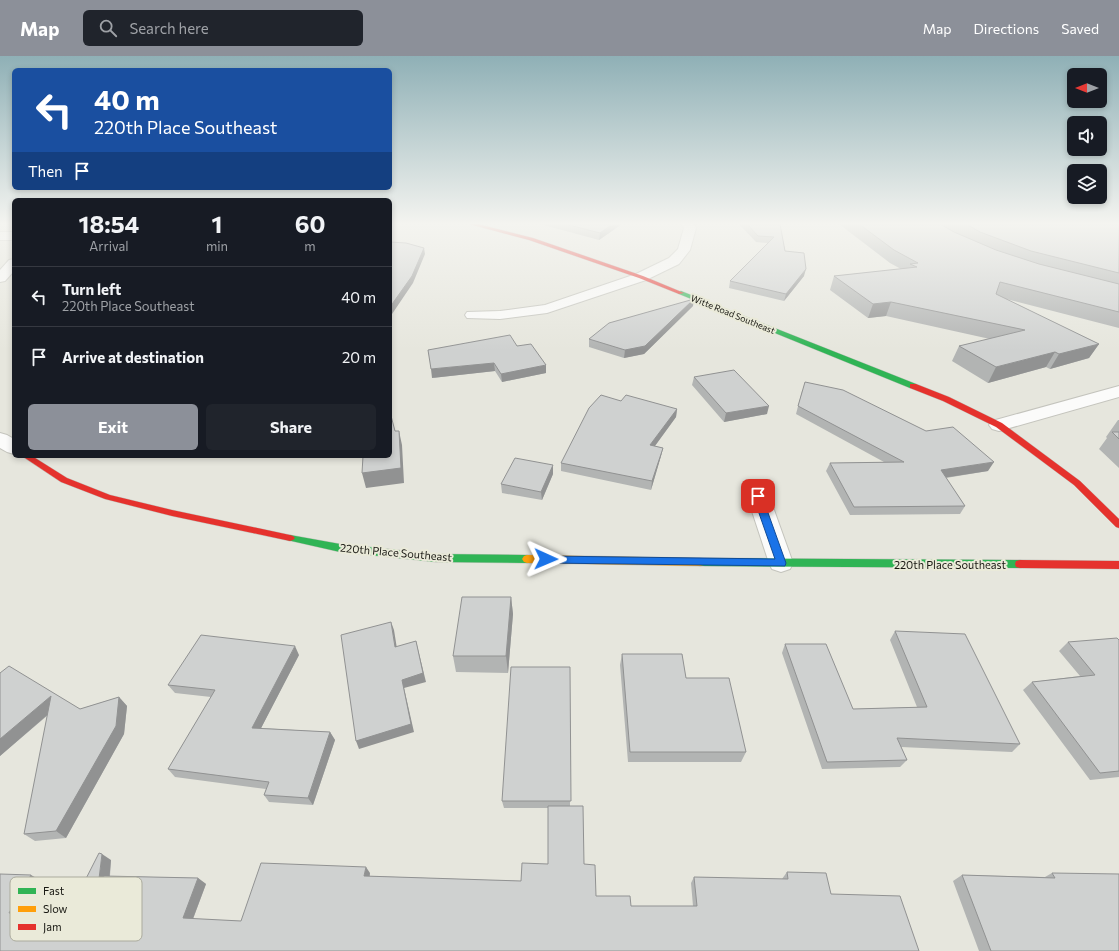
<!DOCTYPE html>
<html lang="en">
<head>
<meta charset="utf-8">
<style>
	:root { --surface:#171b24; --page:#20242c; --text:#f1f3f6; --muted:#9ea1a6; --line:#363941; --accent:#8c9099 }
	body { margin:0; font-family:Commissioner,sans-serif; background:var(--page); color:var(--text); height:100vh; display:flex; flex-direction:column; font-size:15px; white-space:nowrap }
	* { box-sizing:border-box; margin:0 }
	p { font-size:13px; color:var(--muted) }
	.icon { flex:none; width:22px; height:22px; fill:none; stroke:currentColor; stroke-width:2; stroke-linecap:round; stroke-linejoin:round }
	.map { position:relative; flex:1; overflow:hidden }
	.sheet { position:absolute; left:12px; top:142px; width:380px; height:260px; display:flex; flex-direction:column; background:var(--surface); border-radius:6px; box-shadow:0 2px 6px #0003 }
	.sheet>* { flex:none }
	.banner { position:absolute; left:12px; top:12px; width:380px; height:122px; border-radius:6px; box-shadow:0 2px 6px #0003; background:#1a4fa0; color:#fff; overflow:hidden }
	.needle { width:26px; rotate:270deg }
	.controls { position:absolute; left:1067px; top:12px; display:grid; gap:8px }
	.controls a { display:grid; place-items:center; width:40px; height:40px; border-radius:6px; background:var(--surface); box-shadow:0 2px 6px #0003; font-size:20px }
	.pin { position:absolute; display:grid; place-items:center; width:34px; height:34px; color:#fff; margin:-17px; border-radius:8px; box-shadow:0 2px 6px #0006 }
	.me { position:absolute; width:44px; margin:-22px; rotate:91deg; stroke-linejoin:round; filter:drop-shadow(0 0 3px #0008) }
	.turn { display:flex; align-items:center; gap:14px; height:84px; padding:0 16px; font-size:18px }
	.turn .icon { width:52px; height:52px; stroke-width:2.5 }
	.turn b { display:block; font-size:28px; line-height:34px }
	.then { display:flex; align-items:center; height:38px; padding:0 16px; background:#0003; gap:8px; font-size:15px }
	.eta { display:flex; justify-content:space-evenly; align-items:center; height:68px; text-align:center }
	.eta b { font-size:24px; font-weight:700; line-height:28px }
	.action { display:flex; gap:8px; margin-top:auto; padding:8px 16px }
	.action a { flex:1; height:46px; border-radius:6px; background:var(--accent); color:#fff; font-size:16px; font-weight:700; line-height:46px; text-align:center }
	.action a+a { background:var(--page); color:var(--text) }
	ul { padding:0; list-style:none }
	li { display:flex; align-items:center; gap:12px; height:60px; padding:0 16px; border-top:1px solid var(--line) }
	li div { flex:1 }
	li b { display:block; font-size:15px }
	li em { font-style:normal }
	header { display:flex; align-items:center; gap:24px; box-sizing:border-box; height:56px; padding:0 20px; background:var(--accent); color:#fff }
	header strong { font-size:19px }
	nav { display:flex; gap:22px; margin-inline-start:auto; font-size:14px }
	.search { width:280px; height:36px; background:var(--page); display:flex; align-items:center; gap:10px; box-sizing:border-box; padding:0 14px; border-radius:6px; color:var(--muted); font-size:15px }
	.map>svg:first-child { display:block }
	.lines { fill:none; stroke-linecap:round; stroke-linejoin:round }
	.street-casing { stroke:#c4c4bd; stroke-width:2 }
	.fast-casing { stroke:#c4c4bd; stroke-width:1 }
	.slow-casing { stroke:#c4c4bd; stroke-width:1 }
	.jam-casing { stroke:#c4c4bd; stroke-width:1 }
	.street { fill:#fbfbfa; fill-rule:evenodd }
	.fast { fill:#30b455; fill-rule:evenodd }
	.slow { fill:#ff9f0a; fill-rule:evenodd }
	.jam { fill:#e5322d; fill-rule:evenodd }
	.wall { fill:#b2b4b3 }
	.shaded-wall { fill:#919292 }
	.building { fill:#cfd1d0; stroke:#919292 }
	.route { fill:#1a73e8; stroke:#114b97 }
	.labels { text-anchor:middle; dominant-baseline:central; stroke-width:4; stroke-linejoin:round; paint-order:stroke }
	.far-street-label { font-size:9px; fill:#181812; stroke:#eaead9 }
	.street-label { font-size:11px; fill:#181812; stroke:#eaead9 }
	.key { fill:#eaead9; stroke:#abab9d; stroke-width:1 }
	.key-label { font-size:11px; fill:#181812 }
</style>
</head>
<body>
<header>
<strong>Map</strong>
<div class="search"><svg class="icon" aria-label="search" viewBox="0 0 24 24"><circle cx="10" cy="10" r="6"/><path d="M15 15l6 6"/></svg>Search here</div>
<nav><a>Map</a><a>Directions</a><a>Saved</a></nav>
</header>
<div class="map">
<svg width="1119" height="895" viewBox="0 0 1119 895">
	<rect width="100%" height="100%" fill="#e6e6dd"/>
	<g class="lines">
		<g class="street-casing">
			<path id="street" d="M 682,168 L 694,168 L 696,172 L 690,194 L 679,208 L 646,224 L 547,257 L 500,263 L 467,262 L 465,259 L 467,256 L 500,255 L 545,249 L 636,218 L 669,202 L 678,193 L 684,172 Z
				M 0,176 L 14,176 L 14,184 L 0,184 Z
				M 14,203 L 14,215 L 5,225 L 0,226 L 0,214 L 9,204 Z
				M 1119,330 L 1119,341 L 999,375 L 992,373 L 989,369 L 992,365 Z
				M 0,377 L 7,379 L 14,383 L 14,398 L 7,396 L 0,392 Z
				M 758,433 L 766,435 L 769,440 L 793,507 L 790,513 L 781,516 L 772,513 L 769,507 L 747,440 L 750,435 Z"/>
		</g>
		<g class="fast-casing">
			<path id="fast" d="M 681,235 L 916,328 L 917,330 L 916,332 L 910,332 L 679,238 L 678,237 Z
				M 290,479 L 340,488 L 436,498 L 527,499 L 530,500 L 532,503 L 530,506 L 527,507 L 436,506 L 340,496 L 287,484 L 285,482 L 287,480 Z
				M 700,502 L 1020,504 L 1024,505 L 1025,508 L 1024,511 L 1020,512 L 700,510 L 696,509 L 695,506 L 696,503 Z"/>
		</g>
		<g class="slow-casing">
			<path id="slow" d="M 527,499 L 700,502 L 704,503 L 705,506 L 704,509 L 700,510 L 527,507 L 524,506 L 522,503 L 524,500 Z"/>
		</g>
		<g class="jam-casing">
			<path id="jam" d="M 469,168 L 478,168 L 533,182 L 643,220 L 684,237 L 679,238 L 639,222 L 529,184 Z
				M 910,328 L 916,328 L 949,341 L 1002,367 L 1080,425 L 1119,463 L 1119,472 L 1116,471 L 1074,429 L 996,371 L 943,345 L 910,332 Z
				M 22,400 L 32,400 L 67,422 L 110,439 L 172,454 L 290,479 L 293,480 L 295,482 L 293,484 L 290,485 L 172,460 L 105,443 L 61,426 Z
				M 1020,504 L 1119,505 L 1119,513 L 1020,512 L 1016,511 L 1015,508 L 1016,505 Z"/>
		</g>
		<use href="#street" class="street"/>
		<use href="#fast" class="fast"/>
		<use href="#slow" class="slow"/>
		<use href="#jam" class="jam"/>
	</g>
	<path class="wall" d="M 540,168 L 622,168 L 599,184 Z
		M 739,168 L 780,168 L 785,195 L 804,220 L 784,245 L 729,232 L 730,225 L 768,187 L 756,186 Z
		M 839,168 L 1119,168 L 1119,272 L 1006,243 L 1099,288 L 1089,302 L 1050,313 L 1046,311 L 988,327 L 952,305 L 959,290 L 990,283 L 886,260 L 868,262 L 830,234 L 834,220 L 901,213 L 890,207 Z
		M 693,250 L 644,298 L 624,302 L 589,291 L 589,283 Z
		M 517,290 L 546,317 L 502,326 L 495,315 L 432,322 Z
		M 694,321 L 767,358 L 724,366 L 692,329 Z
		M 802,335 L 988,415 L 946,422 L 965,450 L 960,458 L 850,459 L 826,415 L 830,407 L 884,406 L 796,358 Z
		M 621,345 L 677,353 L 676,361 L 655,390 L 663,392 L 661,400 L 651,434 L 561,415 L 561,407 Z
		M 1118,364 L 1119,364 L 1119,412 L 1099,393 L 1107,382 L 1106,381 Z
		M 553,409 L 553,418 L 542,444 L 502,437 L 501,428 Z
		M 511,541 L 513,558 L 508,617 L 456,616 L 453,600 Z
		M 895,575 L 1020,688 L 1012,696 L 901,691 L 907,704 L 900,711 L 822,713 L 782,597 L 785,588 L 853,653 L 917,651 L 890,584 Z
		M 1119,584 L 1119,721 L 1090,724 L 1023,634 L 1032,626 L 1080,620 L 1059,595 L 1068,586 Z
		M 622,598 L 686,622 L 746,696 L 741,706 L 628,706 L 620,609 Z
		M 299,599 L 261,672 L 330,676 L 335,684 L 313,749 L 269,746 L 264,739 L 266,733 L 175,721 L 168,713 L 211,641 L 175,637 L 168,629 Z
		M 570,611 L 570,750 L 584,808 L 596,840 L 631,850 L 693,850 L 691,827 L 694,821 L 782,823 L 787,816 L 831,838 L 919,895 L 0,895 L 42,825 L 24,857 L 68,858 L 111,804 L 110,820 L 198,822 L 206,828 L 193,863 L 241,865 L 370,817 L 370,820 L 521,825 L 548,808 L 548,752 L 504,752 L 502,745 Z
		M 0,617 L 80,653 L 119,641 L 127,650 L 124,678 L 66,782 L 35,785 L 24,778 L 48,659 L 0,700 Z
		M 1052,817 L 1119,895 L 979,895 L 953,825 L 962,819 L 1045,821 Z"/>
	<path class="shaded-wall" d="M 613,168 L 622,168 L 599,184 L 600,177 Z
		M 424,192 L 425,198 L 413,227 L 390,261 L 390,251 Z
		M 806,213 L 804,220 L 784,245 L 786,238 Z
		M 694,243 L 693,250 L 644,298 L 624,302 L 625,294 Z
		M 891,246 L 886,260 L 868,262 L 873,248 Z
		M 1099,288 L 1089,302 L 1050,313 L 1059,298 Z
		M 1055,296 L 1046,311 L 988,327 L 996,311 Z
		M 494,307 L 495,315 L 432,322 L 431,313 Z
		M 546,309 L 546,317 L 502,326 L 501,318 Z
		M 769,350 L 767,358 L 724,366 L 726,357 Z
		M 677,353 L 676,361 L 649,398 L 650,389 Z
		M 399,375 L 402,389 L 404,427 L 366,432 L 362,417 Z
		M 663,392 L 661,400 L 651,434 L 652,425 Z
		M 994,406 L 988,415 L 936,423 L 941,414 Z
		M 553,409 L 553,418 L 542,444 L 541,436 Z
		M 511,541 L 513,558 L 508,617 L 506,600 Z
		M 391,566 L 394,574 L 398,599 L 395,591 Z
		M 416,585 L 426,626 L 404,632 L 414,676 L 359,693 L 356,685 L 402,624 Z
		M 295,590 L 299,599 L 257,680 L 252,672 Z
		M 51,640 L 60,648 L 0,700 L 0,683 Z
		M 119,641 L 127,650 L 124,678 L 66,782 L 56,775 Z
		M 330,676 L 335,684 L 313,749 L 308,742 Z
		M 102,798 L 111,804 L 108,837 L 98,831 Z
		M 366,811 L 370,817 L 368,826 L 364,820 Z
		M 31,819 L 42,825 L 21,863 L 9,857 Z
		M 198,822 L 206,828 L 191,868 L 183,862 Z"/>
	<path class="building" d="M 565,168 L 613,168 L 600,177 Z
		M 747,168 L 780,168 L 785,195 L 804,197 L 806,213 L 786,238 L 730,225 L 774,181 L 758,180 Z
		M 859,168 L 940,168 L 954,176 L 996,194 L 1039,208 L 1119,228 L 1119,256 L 1000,226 L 996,238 L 1099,288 L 1059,298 L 1055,296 L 996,311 L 959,290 L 1025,274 L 891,246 L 873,248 L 834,220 L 917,211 L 910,208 L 918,207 L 894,194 Z
		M 966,168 L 1119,168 L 1119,217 L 1031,195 L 980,176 Z
		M 390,186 L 406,187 L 424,192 L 412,220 L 390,251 Z
		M 694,243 L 645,290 L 625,294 L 589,283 L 609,267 Z
		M 510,279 L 517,290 L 531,288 L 546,309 L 501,318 L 494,307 L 431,313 L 428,294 Z
		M 734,314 L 769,350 L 726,357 L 694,321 Z
		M 805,326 L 843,334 L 926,375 L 953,371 L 994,406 L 941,414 L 965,450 L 854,451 L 830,407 L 904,406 L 798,350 Z
		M 601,339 L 621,345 L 626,339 L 677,353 L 650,389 L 663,392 L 652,425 L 561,407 L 589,352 Z
		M 390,356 L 395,375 L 399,375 L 401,412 L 362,417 L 363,400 L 390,400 Z
		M 1112,376 L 1119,376 L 1119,383 Z
		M 515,402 L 553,409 L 541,436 L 501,428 Z
		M 462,541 L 511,541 L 506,600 L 453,600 Z
		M 391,566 L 395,591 L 416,585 L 423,617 L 402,624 L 411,668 L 356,685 L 341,579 Z
		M 895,575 L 965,578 L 1020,688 L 897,682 L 907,704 L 827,706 L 785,588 L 826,588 L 853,653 L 927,651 Z
		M 201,579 L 295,590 L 252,672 L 330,676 L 308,742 L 264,739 L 269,726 L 168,713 L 215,634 L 168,629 Z
		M 1117,582 L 1119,584 L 1119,715 L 1100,717 L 1032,626 L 1095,619 L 1068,586 Z
		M 622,598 L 682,598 L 686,622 L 729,622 L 746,696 L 630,696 Z
		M 9,610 L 80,653 L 119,641 L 116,670 L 56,775 L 24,778 L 51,640 L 0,683 L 0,617 Z
		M 511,611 L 570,611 L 571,745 L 502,745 Z
		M 548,750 L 583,750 L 584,808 L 595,809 L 596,840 L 630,840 L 631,850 L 697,850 L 694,821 L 788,823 L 787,816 L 826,817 L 831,838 L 900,840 L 919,895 L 0,895 L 0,818 L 31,819 L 9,857 L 68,858 L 99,797 L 102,798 L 98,831 L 104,820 L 198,822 L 183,862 L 241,865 L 261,807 L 366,811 L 364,820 L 521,825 L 522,807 L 548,808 Z
		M 1052,817 L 1119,818 L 1119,895 L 991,895 L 962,819 L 1055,822 Z"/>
	<linearGradient id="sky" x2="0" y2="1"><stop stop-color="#8fb0b6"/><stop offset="0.57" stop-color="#f4f4f0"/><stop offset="1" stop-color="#f4f4f0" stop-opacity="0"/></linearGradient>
	<rect width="1119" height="294" fill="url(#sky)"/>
	<path class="route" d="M 758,437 L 762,440 L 786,507 L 785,510 L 546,507 L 543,506 L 541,503 L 543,501 L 546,500 L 775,503 L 753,440 Z"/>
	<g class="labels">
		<g class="far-street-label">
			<text transform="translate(733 258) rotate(22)">Witte Road Southeast</text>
		</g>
		<g class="street-label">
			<text transform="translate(396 496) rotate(5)">220th Place Southeast</text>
			<text x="950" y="508">220th Place Southeast</text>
		</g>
	</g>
	<rect x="10" y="821" width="132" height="64" rx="6" class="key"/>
	<rect x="18" y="832" width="18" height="6" fill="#30b455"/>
	<rect x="18" y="850" width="18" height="6" fill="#ff9f0a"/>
	<rect x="18" y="868" width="18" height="6" fill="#e5322d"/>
	<g class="key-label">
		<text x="43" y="839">Fast</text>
		<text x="43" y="857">Slow</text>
		<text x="43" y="875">Jam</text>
	</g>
</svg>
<div class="controls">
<a><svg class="needle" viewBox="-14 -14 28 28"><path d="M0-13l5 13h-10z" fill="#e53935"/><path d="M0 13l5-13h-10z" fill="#9ea1a6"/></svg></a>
<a><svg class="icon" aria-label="sound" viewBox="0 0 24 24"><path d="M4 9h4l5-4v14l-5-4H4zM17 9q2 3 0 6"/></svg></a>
<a><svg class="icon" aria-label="layers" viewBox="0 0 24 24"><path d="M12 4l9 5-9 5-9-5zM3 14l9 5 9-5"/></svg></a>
</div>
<div class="pin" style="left:758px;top:440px;background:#d93025"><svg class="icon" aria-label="arrive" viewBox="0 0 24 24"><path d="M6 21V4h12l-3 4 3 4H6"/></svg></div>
<svg class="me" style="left:546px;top:503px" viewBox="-20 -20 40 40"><path d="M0-17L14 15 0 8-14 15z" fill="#1a73e8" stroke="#fff" stroke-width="4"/></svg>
<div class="banner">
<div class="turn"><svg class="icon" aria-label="left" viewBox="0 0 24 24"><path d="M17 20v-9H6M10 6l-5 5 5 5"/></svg><div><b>40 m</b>220th Place Southeast</div></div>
<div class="then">Then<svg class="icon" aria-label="arrive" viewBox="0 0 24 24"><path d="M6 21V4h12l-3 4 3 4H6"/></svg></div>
</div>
<section class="sheet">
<div class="eta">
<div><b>18:54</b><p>Arrival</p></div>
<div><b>1</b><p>min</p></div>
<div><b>60</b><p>m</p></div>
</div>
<ul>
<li><svg class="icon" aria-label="left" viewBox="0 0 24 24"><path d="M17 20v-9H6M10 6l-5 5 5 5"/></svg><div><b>Turn left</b><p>220th Place Southeast</p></div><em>40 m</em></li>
<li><svg class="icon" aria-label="arrive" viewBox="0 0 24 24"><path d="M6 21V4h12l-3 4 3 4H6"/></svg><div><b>Arrive at destination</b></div><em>20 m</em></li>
</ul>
<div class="action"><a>Exit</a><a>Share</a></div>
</section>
</div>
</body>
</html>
